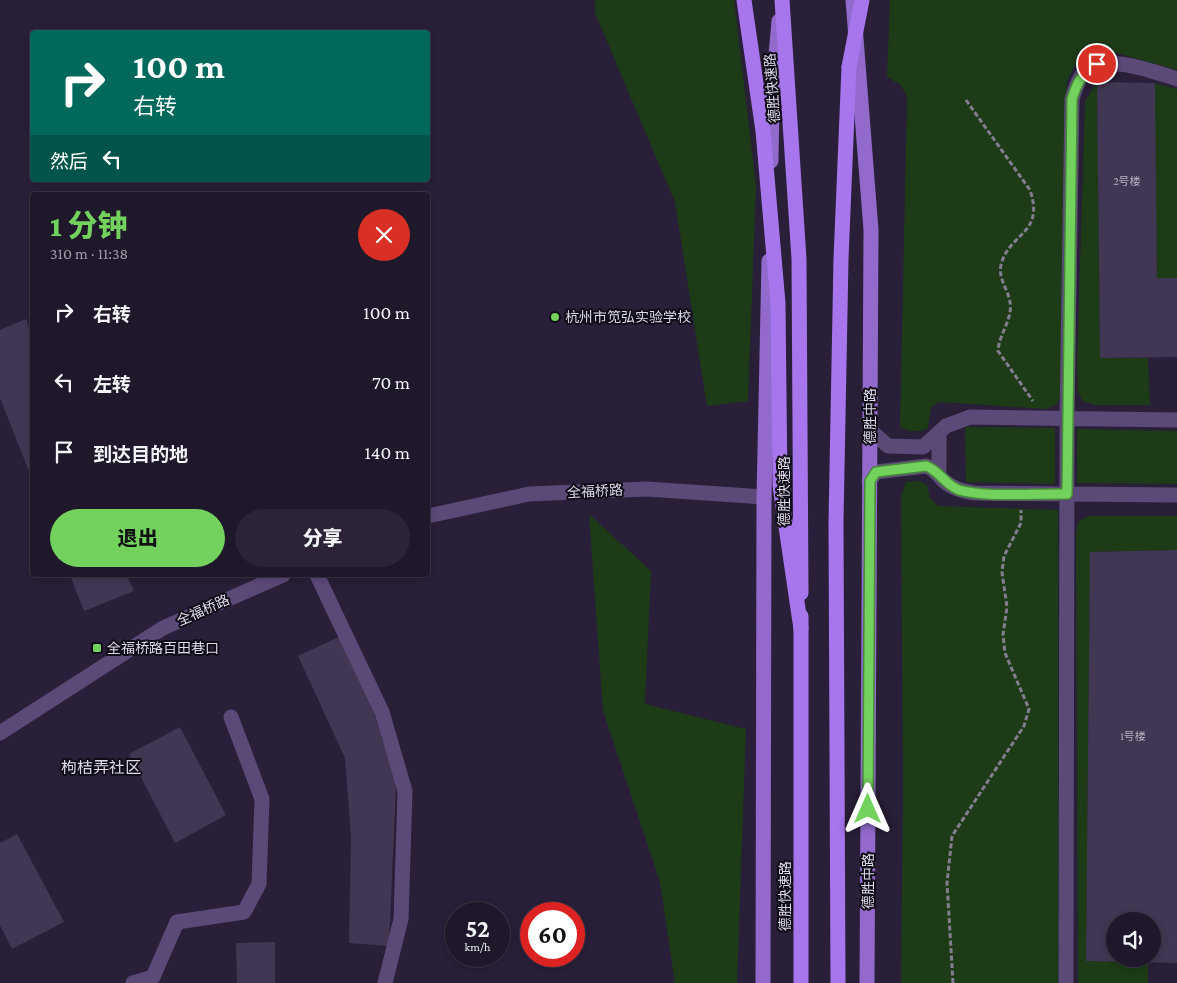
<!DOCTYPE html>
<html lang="zh">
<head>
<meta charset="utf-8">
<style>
	:root { --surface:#1f172a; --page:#2c2436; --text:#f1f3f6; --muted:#a19fa8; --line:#3c3647; --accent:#72d25d }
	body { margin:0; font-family:"Crimson Pro","Noto Sans SC",serif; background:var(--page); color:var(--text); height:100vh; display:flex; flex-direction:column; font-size:19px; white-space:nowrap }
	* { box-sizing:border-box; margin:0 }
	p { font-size:16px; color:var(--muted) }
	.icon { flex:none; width:28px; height:28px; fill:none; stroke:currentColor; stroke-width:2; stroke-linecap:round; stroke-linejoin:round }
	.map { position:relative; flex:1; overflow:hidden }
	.sheet { position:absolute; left:30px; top:192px; width:400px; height:385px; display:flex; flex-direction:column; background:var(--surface); border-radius:5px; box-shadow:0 2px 8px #0003,0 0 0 1px var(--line) }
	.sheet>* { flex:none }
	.guide { position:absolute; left:30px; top:30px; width:400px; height:152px; border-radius:5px; box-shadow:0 2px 8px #0003,0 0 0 1px var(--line); background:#00695c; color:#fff; overflow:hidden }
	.fabs { position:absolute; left:1106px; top:912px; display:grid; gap:10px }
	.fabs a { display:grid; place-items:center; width:55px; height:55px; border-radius:50%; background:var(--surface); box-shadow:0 2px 8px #0003,0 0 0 1px var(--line); font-size:25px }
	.speed { position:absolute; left:445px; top:902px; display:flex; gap:10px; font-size:25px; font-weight:700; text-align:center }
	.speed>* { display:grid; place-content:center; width:65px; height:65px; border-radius:50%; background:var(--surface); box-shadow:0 2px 8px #0003,0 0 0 1px var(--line); line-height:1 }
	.speed small { font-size:12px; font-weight:400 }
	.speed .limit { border:8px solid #d22; background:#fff; color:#111 }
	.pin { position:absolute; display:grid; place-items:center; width:42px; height:42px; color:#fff; margin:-21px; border:2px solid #fff; border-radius:50%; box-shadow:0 1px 5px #0007 }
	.me { position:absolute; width:55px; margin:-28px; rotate:0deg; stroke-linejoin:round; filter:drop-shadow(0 0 4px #0008) }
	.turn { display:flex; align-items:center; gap:18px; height:105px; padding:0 20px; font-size:22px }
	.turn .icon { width:65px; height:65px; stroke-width:2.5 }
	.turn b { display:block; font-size:35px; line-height:42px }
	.then { display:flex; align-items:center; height:48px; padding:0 20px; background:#0003; gap:10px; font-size:19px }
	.round { display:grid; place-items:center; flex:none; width:52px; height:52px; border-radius:26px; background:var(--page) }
	.overview { display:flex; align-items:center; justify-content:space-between; height:85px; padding:0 20px }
	h1 { font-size:30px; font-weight:800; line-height:38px; color:var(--accent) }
	.button { display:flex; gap:10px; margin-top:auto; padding:10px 20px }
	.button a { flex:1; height:58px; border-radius:30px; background:var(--accent); color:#111; font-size:20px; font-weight:800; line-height:58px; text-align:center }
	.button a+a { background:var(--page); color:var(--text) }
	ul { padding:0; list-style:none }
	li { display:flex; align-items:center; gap:15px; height:70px; padding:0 20px }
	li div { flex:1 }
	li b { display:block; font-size:19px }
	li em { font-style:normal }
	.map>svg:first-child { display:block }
	.green { fill:#1d3b17 }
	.building { fill:#413752; fill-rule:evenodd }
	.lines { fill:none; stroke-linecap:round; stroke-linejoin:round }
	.path { stroke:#847c91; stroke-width:3; stroke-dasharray:5 2.5; stroke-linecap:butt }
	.minor { stroke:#5b4978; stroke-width:15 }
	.major { stroke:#916acb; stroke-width:15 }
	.highway { stroke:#a776ec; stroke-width:15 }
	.highway-bridge { stroke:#a776ec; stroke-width:15 }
	.route-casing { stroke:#4a883c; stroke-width:12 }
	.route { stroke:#72d25d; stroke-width:9 }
	.poi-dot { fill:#72d25d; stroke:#100c17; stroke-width:2 }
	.labels { text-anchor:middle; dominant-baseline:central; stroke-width:4; stroke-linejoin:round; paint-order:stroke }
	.number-label { font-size:11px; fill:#b7b0c3 }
	.street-label { font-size:14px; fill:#ded8e9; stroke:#100c17 }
	.poi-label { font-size:14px; fill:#ded8e9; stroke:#100c17; text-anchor:start }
	.quarter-label { font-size:16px; fill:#ded8e9; stroke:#100c17 }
</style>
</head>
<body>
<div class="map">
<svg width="1177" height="983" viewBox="0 0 1177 983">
	<rect width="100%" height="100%" fill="#291f38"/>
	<path class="green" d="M 595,0 L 734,0 L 756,186 L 748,401 L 707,406 L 675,202 L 595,13 Z
		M 890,0 L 1177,0 L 1177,70 L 1113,52 L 1094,54 L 1075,65 L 1067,81 L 1061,394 L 1057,404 L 1047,409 L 939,402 L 931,407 L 928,428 C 918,433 910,432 900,427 L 907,97 L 901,85 L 887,77 Z
		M 1097,82 L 1100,358 L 1148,358 L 1150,405 L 1096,405 L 1082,401 L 1078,391 L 1077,364 L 1085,101 Z
		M 1154,83 L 1177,89 L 1177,278 L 1157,278 Z
		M 965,427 L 1055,428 L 1055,484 L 966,482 Z
		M 1077,429 L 1177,431 L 1177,484 L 1077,483 Z
		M 920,481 L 927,485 L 930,498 L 938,506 L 1058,510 L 1058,983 L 901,983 L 903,789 L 901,496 L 906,482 Z
		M 589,514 L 651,571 L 645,704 L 746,729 L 737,983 L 675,983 L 660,882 L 603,711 Z
		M 1088,516 L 1177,516 L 1177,550 L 1090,552 L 1086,961 L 1148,962 L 1148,983 L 1078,983 L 1076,534 L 1078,522 Z"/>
	<path class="building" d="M 1097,82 L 1155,83 L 1157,278 L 1177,278 L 1177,357 L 1100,358 Z
		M 26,319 L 32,336 L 32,479 L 0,398 L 0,330 Z
		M 1177,550 L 1177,963 L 1086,961 L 1090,552 ZM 1115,921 L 1152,921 L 1152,959 L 1115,959 Z
		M 70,575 L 127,575 L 134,591 L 84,611 Z
		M 343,635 L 371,703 L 396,786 L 389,946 L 349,943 L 351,836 L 345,758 L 298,656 Z
		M 180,727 L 226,815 L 175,843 L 129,754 Z
		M 17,834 L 64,922 L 12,949 L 0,925 L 0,843 Z
		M 275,942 L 275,983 L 237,983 L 236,943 Z"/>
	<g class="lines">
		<path class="path" d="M 966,100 L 1030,190 C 1045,235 1009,232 1001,265 C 998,279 1008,289 1010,302 C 1013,319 999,334 998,351 L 1033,401
			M 953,983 L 947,883 L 952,836 L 1024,726 L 1029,709 L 1005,653 L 1003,635 L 1007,607 L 1002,572 L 1004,556 L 1021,523 L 1021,510"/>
		<path class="minor" d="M 870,430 L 888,446 L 923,447 L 946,426 L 970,417 L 1177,420
			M 939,475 L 939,434
			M 869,481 L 876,472 L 926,466 C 936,469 937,475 944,481 C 953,489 964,491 974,493 L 1177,495
			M 428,516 L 529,494 L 647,489 L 764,497
			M 317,575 L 382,712 L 405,791 L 401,919 L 385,983
			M 0,733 L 163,628 L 283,575
			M 133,983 L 153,977 L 177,922 L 244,912 L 259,884 L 262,799 L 231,717
			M 1066,983 L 1067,418 L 1072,99 C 1075,90 1077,81 1083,74 C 1102,51 1154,72 1177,79"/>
		<path class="major" d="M 853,0 L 871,230 L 867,983
			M 771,161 L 772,101 L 779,21
			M 763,983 L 764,497 L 769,261"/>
		<path class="highway" d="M 782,0 L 799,259 L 801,593
			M 801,616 L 801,983
			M 838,983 L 836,522 L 841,259 L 849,67"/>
		<path class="highway-bridge" d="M 744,0 L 763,131 L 778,303 L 780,486 L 801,629
			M 849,67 L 862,0"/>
	</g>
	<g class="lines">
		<g class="route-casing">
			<path id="route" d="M 868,809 L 870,481 L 876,472 L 926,466 C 939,470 945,485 959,490 C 988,498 1036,493 1067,494 L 1072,99 C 1077,82 1082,74 1097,64"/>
		</g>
		<use href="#route" class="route"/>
	</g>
	<g class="poi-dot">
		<circle cx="555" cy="317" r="5"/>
		<rect x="92" y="643" width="10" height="10" rx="2.5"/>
	</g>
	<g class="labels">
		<g class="number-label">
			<text x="1127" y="181">2号楼</text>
			<text x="1133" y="736">1号楼</text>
		</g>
		<g class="street-label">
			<text transform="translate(772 88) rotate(-94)">德胜快速路</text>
			<text transform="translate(870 416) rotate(-90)">德胜中路</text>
			<text transform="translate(595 491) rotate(-3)">全福桥路</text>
			<text transform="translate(784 491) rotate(-90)">德胜快速路</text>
			<text transform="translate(203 610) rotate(-24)">全福桥路</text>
			<text transform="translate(868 881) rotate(-90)">德胜中路</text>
			<text transform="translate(785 896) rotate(-90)">德胜快速路</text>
		</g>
		<g class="poi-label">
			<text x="565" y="317">杭州市笕弘实验学校</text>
			<text x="107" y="648">全福桥路百田巷口</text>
		</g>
		<g class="quarter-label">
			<text x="101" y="767">枸桔弄社区</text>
		</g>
	</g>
</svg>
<div class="fabs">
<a><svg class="icon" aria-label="sound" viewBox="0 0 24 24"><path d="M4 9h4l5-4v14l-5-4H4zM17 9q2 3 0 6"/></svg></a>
</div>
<div class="speed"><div>52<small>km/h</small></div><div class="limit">60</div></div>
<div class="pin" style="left:1097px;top:64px;background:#d93025"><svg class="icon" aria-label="arrive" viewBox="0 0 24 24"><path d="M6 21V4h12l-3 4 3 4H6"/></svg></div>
<svg class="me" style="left:868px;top:809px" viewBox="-20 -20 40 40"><path d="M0-17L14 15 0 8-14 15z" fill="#72d25d" stroke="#fff" stroke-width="4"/></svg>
<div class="guide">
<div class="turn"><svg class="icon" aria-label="right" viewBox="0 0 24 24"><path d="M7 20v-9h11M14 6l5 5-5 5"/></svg><div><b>100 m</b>右转</div></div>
<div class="then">然后<svg class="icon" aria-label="left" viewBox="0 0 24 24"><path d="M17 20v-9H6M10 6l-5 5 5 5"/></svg></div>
</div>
<section class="sheet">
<div class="overview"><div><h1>1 分钟</h1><p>310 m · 11:38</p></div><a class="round" style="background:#d93025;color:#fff"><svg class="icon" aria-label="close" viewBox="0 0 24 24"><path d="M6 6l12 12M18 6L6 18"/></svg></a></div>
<ul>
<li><svg class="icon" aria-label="right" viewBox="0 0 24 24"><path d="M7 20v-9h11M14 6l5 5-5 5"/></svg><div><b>右转</b></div><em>100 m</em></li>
<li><svg class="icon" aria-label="left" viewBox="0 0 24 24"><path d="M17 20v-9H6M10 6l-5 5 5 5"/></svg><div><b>左转</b></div><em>70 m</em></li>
<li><svg class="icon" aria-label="arrive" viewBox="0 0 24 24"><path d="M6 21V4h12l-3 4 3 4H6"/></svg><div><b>到达目的地</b></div><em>140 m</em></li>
</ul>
<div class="button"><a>退出</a><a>分享</a></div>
</section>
</div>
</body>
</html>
